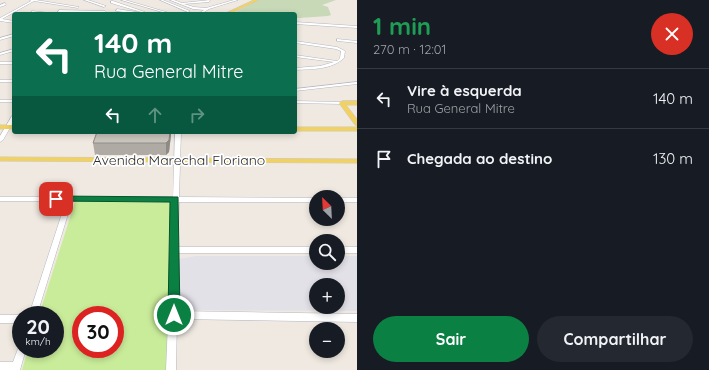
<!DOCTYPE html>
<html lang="pt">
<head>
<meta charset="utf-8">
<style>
	:root { --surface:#171b24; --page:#242831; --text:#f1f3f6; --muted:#9ea1a6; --line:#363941; --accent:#0b8043 }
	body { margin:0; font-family:Quicksand,sans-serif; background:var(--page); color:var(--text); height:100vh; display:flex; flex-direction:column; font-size:15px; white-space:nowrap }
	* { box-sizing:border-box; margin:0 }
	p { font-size:13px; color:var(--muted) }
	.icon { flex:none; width:22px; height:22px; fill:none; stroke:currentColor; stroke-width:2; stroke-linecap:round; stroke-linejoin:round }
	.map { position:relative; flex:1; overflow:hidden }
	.drawer { display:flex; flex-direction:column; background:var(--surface); width:352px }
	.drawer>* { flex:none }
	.top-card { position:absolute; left:12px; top:12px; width:285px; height:122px; border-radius:4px; box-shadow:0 2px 6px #0003; background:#0b6e4f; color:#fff; overflow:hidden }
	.needle { width:26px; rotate:336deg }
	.buttons { position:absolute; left:309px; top:190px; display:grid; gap:8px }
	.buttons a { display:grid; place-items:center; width:36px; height:36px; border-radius:50%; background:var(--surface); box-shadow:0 2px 6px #0003; font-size:20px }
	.speed { position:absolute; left:12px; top:306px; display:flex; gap:8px; font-size:20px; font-weight:700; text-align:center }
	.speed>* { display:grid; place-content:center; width:52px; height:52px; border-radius:50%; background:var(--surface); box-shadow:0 2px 6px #0003; line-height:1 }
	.speed small { font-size:10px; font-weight:400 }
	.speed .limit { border:6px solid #d22; background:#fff; color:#111 }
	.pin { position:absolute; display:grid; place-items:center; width:34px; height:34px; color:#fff; margin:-17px; border-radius:8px; box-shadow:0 2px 6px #0006 }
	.me { position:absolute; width:44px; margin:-22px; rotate:0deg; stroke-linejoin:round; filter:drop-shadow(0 0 3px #0008) }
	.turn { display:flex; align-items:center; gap:14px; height:84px; padding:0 16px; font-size:18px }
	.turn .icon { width:52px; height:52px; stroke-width:2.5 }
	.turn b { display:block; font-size:28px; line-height:34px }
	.lanes { display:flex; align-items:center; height:38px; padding:0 16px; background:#0003; justify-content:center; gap:20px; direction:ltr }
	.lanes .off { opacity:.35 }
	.round { display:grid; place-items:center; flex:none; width:42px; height:42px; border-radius:21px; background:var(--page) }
	.summary { display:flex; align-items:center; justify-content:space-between; height:68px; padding:0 16px }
	h1 { font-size:24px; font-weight:700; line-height:30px; color:#1e9e55 }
	.button { display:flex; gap:8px; margin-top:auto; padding:8px 16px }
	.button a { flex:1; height:46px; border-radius:24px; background:var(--accent); color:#fff; font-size:16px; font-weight:700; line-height:46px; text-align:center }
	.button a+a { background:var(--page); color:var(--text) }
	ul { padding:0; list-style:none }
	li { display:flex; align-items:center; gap:12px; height:60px; padding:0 16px; border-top:1px solid var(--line) }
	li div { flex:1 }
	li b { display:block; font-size:15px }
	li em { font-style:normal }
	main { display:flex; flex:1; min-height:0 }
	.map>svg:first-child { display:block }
	.industrial { fill:#e3e1e8; fill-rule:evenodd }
	.cemetery { fill:#c8d9b8 }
	.pitch { fill:#c9ec9a; fill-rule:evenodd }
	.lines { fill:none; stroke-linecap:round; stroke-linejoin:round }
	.minor-casing { stroke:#b4b7c1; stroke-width:1 }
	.major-casing { stroke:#c9c9c9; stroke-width:1 }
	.minor { fill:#fff; fill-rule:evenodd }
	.major { fill:#f2d163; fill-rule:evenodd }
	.wall { fill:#afaba4 }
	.shaded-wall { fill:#8e8b86 }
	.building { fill:#cbc7bf; stroke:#8e8b86 }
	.route { fill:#0b8043; stroke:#07532c }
	.labels { text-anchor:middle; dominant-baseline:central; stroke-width:3.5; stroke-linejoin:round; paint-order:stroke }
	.street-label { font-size:14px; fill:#2e2e2e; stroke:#fff }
</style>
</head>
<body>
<main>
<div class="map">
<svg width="357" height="370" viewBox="0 0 357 370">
	<rect width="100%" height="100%" fill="#efe9e1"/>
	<path class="industrial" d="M 196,256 L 316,256 L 316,263 L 338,263 L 338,256 L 357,256 L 357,311 L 186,310 L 181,307 L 179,303 L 179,259 ZM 316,285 L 338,285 L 338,307 L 316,307 Z"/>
	<path class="cemetery" d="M 258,0 L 336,0 L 322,5 L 328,7 L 331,15 L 328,16 L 299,18 L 295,18 L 295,14 L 232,14 Z"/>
	<path class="pitch" d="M 75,202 L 172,202 L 167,370 L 22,370 L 28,349 L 55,349 L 55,315 L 39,315 ZM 81,315 L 115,315 L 115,349 L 81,349 Z"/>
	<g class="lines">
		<g class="minor-casing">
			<path id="minor" d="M 30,0 L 36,0 L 79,7 L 78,8 L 34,1 L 2,19 L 14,21 L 14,23 L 0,21 L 0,18 L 31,1 Z
				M 84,0 L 88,0 L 106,6 L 104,7 Z
				M 121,0 L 125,0 L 173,14 L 169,14 Z
				M 160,0 L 163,0 L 190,11 L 188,12 Z
				M 170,0 L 174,0 L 182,3 L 210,0 L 209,2 L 184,4 L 194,7 L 206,8 L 234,0 L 238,0 L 209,9 L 201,14 L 198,14 L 204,10 L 193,9 Z
				M 111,1 L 113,1 L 145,12 L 142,14 L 139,14 L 141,12 L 111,3 Z
				M 5,3 L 6,5 L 0,7 L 0,5 Z
				M 117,9 L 137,12 L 138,13 L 137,14 L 116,11 Z
				M 59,10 L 105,11 L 106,12 L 105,13 L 58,12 Z
				M 32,11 L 50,13 L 51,14 L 31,13 Z
				M 295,22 L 357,26 L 357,28 L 295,24 Z
				M 14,34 L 14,36 L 0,40 L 0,38 Z
				M 337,39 L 357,41 L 357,43 L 338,41 L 337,41 Z
				M 295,41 L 337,47 L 345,51 L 344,58 C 331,70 312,69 295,70 L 295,68 L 320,66 L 334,62 L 295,57 L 295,55 L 337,61 L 340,58 L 341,51 L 336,49 L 295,43 Z
				M 14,49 L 14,51 L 0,55 L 0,53 Z
				M 0,62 L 14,62 L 14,64 L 0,64 Z
				M 0,80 L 14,80 L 14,82 L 0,82 Z
				M 357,82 L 357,84 L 295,91 L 295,89 Z
				M 0,100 L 14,100 L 14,102 L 0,102 Z
				M 295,101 L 342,102 L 344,103 L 342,104 L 295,103 Z
				M 12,116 L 14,116 L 14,121 L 3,140 L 0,142 L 0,136 Z
				M 175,132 L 181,132 L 179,197 L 316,198 L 316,202 L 179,202 L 178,247 L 316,247 L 316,253 L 178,253 L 177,311 L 357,314 L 357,322 L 177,319 L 176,370 L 166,370 L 173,202 L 72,201 L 37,315 L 29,315 L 66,201 L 0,201 L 0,197 L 173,197 Z
				M 338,198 L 357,198 L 357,202 L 338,202 Z
				M 338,247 L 357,247 L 357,253 L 338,253 Z
				M 0,315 L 21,315 L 21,323 L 0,323 Z
				M 21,345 L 21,349 L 26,349 L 20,370 L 0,370 L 0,362 L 13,362 L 19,346 Z"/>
		</g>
		<g class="major-casing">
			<path id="major" d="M 254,0 L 259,0 L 229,14 L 224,14 Z
				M 357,101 L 357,105 L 346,105 L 357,119 L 357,126 L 355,125 L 339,103 L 342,101 Z
				M 0,125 L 14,125 L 14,129 L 0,129 Z
				M 295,127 L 357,127 L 357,131 L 295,131 Z
				M 0,157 L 357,159 L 357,163 L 0,161 Z"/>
		</g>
		<use href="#minor" class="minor"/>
		<use href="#major" class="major"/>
	</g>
	<path class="wall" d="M 171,135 L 169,152 L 166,155 L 95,155 L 93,143 Z"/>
	<path class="shaded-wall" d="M 170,132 L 171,132 L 171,135 L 169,152 L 166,155 L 166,143 Z"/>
	<path class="building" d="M 97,132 L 170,132 L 169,140 L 166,143 L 93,143 Z"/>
	<path class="route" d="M 56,196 L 178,197 L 180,315 L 179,319 L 174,321 L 170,319 L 168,315 L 170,202 L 52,201 L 51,199 Z"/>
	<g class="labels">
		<g class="street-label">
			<text x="179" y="160">Avenida Marechal Floriano</text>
		</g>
	</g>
</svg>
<div class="buttons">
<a><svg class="needle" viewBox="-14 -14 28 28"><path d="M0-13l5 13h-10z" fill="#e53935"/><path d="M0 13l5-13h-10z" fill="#9ea1a6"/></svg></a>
<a><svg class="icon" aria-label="search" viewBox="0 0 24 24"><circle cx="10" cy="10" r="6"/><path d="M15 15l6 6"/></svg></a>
<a>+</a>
<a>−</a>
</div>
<div class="speed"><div>20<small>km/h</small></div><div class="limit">30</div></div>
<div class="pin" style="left:56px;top:199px;background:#d93025"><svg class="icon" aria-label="arrive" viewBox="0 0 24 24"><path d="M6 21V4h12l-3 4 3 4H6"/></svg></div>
<svg class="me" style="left:174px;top:315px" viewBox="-20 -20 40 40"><circle r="17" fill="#0b8043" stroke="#fff" stroke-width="3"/><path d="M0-11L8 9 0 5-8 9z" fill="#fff"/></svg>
<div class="top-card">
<div class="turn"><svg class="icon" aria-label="left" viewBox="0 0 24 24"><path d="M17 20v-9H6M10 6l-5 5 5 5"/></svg><div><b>140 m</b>Rua General Mitre</div></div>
<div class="lanes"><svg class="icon" aria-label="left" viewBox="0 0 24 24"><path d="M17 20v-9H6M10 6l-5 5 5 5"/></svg><svg class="icon off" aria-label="ahead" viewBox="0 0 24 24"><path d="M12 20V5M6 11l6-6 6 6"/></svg><svg class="icon off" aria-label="right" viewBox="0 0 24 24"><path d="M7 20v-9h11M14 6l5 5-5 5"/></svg></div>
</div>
</div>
<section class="drawer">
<div class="summary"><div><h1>1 min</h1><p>270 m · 12:01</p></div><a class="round" style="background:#d93025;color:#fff"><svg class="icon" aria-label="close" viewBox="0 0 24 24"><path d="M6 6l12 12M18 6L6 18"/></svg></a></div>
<ul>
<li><svg class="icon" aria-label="left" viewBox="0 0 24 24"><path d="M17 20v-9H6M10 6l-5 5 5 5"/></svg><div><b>Vire à esquerda</b><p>Rua General Mitre</p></div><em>140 m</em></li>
<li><svg class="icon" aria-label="arrive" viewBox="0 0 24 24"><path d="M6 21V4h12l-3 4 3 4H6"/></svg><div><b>Chegada ao destino</b></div><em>130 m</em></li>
</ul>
<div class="button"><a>Sair</a><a>Compartilhar</a></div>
</section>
</main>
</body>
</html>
